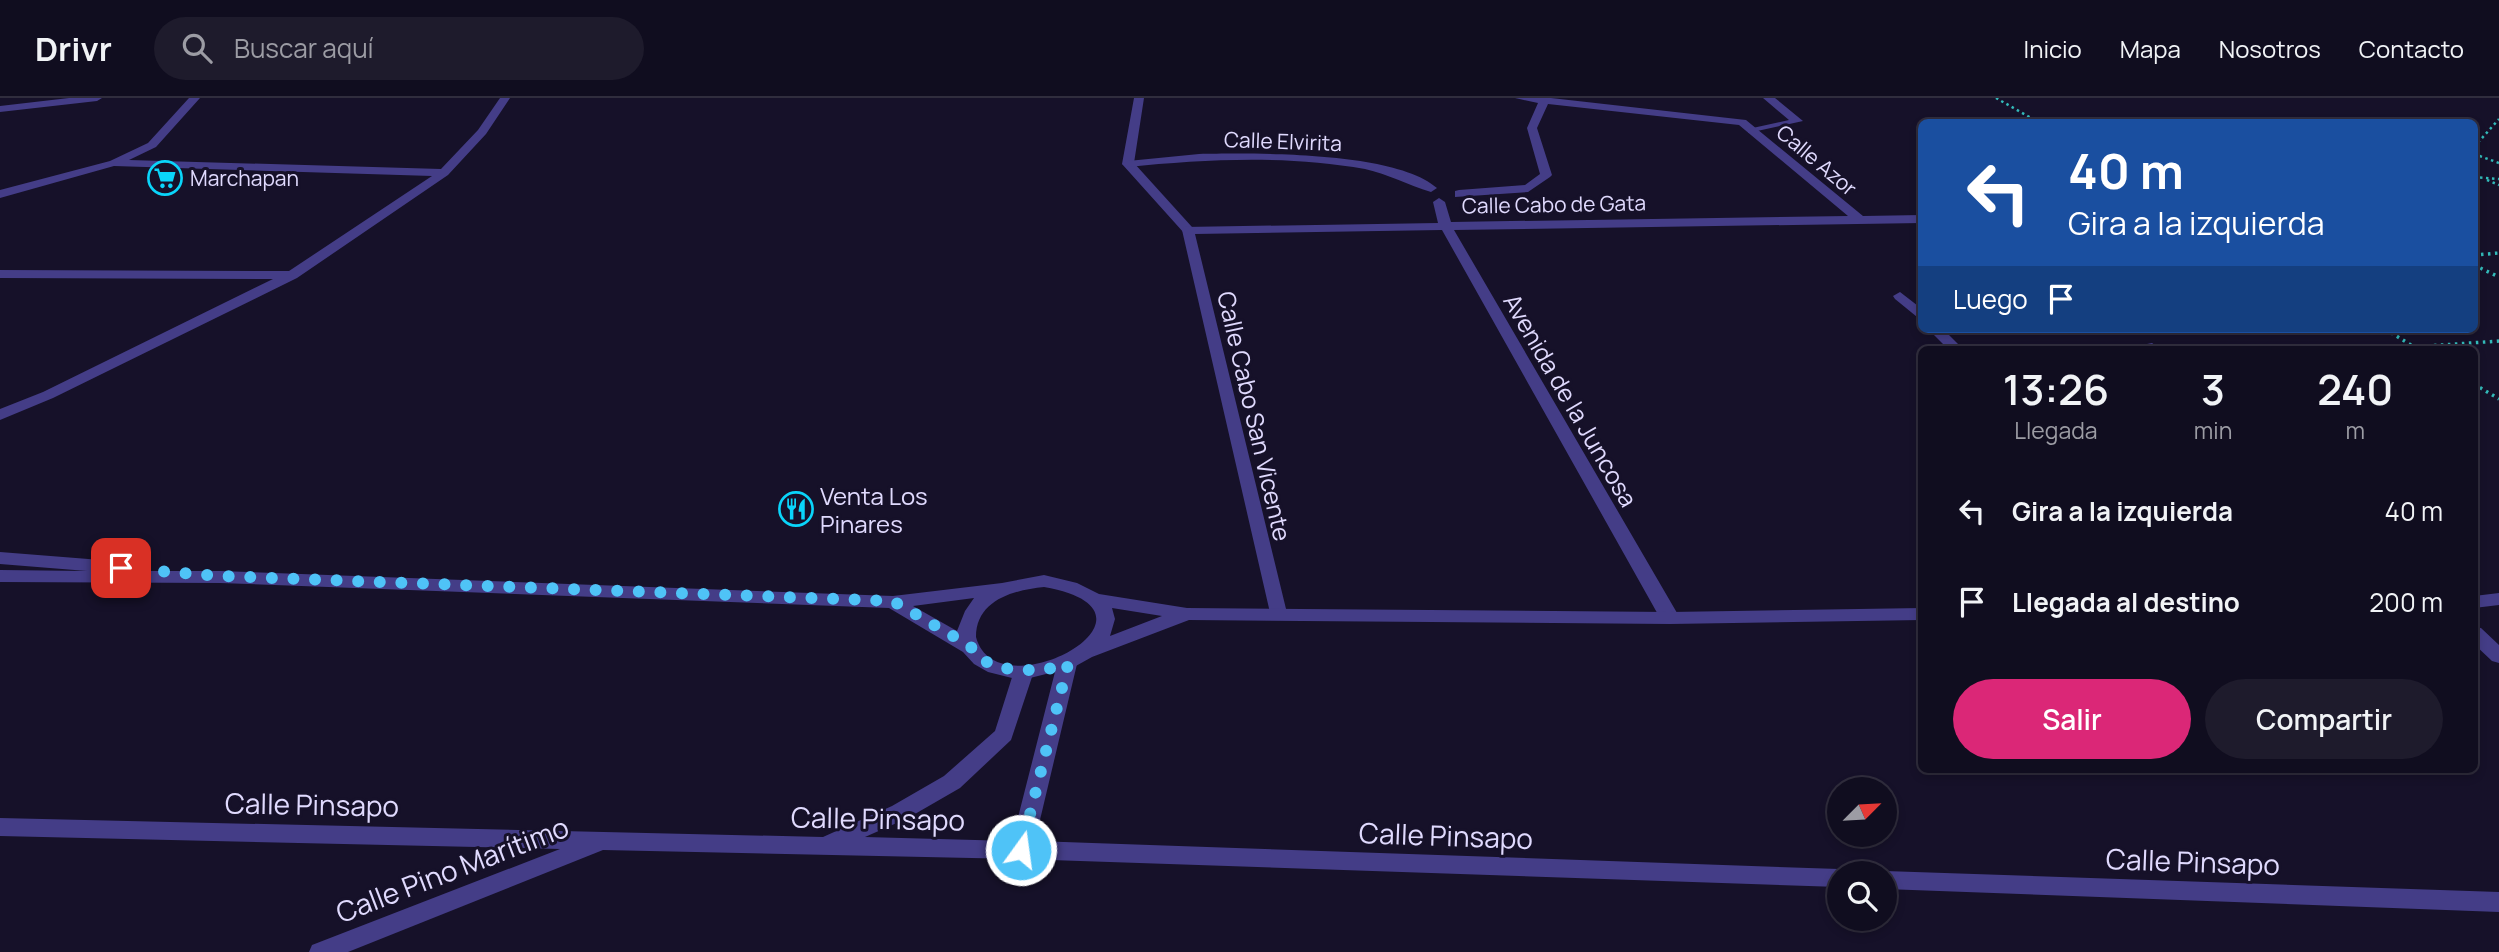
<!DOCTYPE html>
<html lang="es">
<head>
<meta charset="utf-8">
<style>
	:root { --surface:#100d1f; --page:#1e1b2c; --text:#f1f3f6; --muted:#9c9ca4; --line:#302d3d; --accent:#db2777 }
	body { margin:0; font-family:Manrope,sans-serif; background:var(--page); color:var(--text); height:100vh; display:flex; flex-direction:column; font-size:26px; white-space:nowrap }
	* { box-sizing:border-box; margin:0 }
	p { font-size:23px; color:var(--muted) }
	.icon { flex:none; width:38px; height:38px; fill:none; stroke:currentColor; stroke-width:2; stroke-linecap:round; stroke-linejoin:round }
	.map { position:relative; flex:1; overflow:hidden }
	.sheet { position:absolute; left:1918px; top:248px; width:560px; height:427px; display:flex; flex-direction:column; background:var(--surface); border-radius:10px; box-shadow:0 4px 10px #0003,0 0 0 2px var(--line) }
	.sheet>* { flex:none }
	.banner { position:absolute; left:1918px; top:21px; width:560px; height:214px; border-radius:10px; box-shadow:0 4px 10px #0003,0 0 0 2px var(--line); background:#1a4fa0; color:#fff; overflow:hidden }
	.needle { width:46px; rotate:66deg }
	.tools { position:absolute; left:1827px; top:679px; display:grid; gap:14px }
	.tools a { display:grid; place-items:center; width:70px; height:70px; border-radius:50%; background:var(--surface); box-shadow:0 4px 10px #0003,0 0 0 2px var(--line); font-size:35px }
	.pin { position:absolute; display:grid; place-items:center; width:60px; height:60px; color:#fff; margin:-30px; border-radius:14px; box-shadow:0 4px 10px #0006 }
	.me { position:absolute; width:77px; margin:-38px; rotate:14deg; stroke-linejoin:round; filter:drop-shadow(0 0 5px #0008) }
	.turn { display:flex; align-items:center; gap:24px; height:147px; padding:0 35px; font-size:32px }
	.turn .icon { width:91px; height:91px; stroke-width:2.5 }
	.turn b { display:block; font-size:49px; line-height:60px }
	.then { display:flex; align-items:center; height:66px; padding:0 35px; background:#0003; gap:14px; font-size:26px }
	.eta { display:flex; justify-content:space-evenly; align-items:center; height:119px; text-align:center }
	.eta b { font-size:42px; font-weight:600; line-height:49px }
	.cta { display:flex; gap:14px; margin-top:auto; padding:14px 35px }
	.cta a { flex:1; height:80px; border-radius:42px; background:var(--accent); color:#fff; font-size:28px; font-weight:600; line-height:80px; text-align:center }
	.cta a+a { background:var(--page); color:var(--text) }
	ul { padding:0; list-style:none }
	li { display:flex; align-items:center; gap:21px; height:91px; padding:0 35px }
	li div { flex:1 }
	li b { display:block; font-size:26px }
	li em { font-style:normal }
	header { display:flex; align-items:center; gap:42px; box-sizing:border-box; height:98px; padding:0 35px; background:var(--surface); border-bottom:2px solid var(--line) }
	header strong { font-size:33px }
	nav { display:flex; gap:38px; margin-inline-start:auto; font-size:24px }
	.search { width:490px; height:63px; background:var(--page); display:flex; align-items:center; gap:18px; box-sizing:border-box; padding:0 24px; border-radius:38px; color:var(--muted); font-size:26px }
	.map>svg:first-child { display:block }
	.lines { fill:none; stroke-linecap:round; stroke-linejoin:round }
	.path-far1 { stroke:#33bab9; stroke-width:2.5; stroke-dasharray:2.5 3.5; stroke-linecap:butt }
	.path { stroke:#33bab9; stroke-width:3.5; stroke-dasharray:2.5 4.5; stroke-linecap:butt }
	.pedestrian { fill:#443d87; fill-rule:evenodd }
	.minor { fill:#443d87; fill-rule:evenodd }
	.tertiary { fill:#443d87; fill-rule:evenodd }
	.route { stroke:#4fc3f7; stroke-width:12; stroke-dasharray:0 21.6 }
	.labels { text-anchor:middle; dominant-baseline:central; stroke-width:6; stroke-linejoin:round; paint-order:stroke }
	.far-street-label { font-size:21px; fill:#e0dafe; stroke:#161129 }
	.far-poi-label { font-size:21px; fill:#e0dafe; stroke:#161129; text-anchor:start }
	.street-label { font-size:24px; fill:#e0dafe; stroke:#161129 }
	.poi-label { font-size:24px; fill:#e0dafe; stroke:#161129; text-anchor:start }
	.near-street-label { font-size:28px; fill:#e0dafe; stroke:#161129 }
</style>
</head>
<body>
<header>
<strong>Drivr</strong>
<div class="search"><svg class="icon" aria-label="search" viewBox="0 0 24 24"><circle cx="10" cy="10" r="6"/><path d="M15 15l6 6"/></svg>Buscar aquí</div>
<nav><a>Inicio</a><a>Mapa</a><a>Nosotros</a><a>Contacto</a></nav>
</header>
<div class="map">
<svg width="2499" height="854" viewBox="0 0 2499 854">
	<rect width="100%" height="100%" fill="#161129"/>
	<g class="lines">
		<path class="path-far1" d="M 1996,0 L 2038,24
			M 2474,49 L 2499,21
			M 2474,56 L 2499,65
			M 2474,79 L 2499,81
			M 2487,82 L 2499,87"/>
		<path class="path" d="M 2474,157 L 2499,155
			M 2474,167 L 2499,179
			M 2385,231 L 2419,252
			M 2413,249 L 2499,243
			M 2474,286 L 2499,301"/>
		<path class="pedestrian" d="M 1134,0 L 1144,0 L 1134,65 L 1192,129 L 1192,135 L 1184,135 L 1122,66 Z
			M 1763,0 L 1775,0 L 1803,23 L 1748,35 L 1748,31 L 1789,22 Z"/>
		<path class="minor" d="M 69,0 L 102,0 L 97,3 L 0,14 L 0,8 Z
			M 189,0 L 200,0 L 156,49 L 129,62 L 441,71 L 478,32 L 500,0 L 510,0 L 486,36 L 448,77 L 297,180 L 53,300 L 0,322 L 0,311 L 43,294 L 273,181 L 0,180 L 0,172 L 289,173 L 432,78 L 114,68 L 0,100 L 0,92 L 110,63 L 148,45 Z
			M 1515,0 L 1551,0 L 1746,22 L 1863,118 L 1922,117 L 1922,125 L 1454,132 L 1680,520 L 1670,526 L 1660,520 L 1442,132 L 1195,136 L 1287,515 L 1278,521 L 1271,519 L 1182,132 L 1184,129 L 1438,125 L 1433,104 L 1439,100 L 1445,104 L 1451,124 L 1848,118 L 1739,27 L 1548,6 L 1537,30 L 1552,77 L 1550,79 L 1528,94 L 1455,99 L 1455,93 L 1459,92 L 1525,87 L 1540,76 L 1527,30 L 1538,5 Z
			M 1199,56 C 1255,55 1395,53 1437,90 L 1431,94 C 1408,87 1388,76 1365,71 C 1287,57 1206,61 1128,69 L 1122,66 L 1128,63 Z
			M 1900,194 L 1922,211 L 1922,223 L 1895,201 L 1893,198 Z
			M 1928,231 L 1943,231 L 1964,252 L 1949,252 Z
			M 2152,245 L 2162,252 L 2147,252 L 2147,246 Z
			M 2474,529 L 2481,530 L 2499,547 L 2499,565 L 2492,563 L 2474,546 Z
			M 1067,559 L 1074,561 L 1077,566 L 1035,743 L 1839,771 L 1848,775 L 1839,775 L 1839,789 L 1021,761 L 603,752 L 348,854 L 309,854 L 312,847 L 560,751 L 0,738 L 0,720 L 823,739 L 892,708 L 944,678 L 995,633 L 1014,573 L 1017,568 L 1031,568 L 1034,573 L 1011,642 L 960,690 L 908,720 L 865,739 L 1012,743 L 1057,566 L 1060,561 Z
			M 1885,773 L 2499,794 L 2499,814 L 1885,791 L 1885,775 L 1877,775 Z"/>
		<path class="tertiary" d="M 0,454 L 101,462 L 110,468 L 105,473 L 220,473 L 893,498 L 1002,485 L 1044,477 L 1077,485 L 1099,496 L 1187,510 L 1670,514 L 1922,510 L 1922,522 L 1670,526 L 1189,522 L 1092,559 L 1074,569 L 1030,580 L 1012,580 L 988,574 L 974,566 L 963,554 L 889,510 L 220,485 L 0,484 L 0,472 L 87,473 L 0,466 ZM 1044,489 C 1186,514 996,617 976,539 C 976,502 1014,492 1044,489 ZM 974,500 L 965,513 L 957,533 L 913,508 ZM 1112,510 L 1162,518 L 1110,538 L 1115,521 Z
			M 2499,495 L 2499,507 L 2474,510 L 2474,498 Z"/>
	</g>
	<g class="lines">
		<path class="route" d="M 121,470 L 220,478 L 893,503 L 970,548 L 982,562 L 1002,570 L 1040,573 L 1068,566 L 1021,752"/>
	</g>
	<defs>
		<g id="supermarket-ring" transform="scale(1.75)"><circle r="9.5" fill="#161129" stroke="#0ad5fa" stroke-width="1.5"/><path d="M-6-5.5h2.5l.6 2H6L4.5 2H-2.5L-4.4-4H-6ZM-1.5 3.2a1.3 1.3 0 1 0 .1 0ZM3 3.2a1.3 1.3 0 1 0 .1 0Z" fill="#0ad5fa"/></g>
		<g id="restaurant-ring" transform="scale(1.75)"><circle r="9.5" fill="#161129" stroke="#0ad5fa" stroke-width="1.5"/><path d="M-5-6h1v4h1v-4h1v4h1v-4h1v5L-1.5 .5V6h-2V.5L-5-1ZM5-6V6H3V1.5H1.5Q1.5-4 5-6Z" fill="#0ad5fa"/></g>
	</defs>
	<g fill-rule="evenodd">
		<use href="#supermarket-ring" x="165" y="80"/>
		<use href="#restaurant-ring" x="796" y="411"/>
	</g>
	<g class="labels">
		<g class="far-street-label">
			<text transform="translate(1283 43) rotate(2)">Calle Elvirita</text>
			<text transform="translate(1817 62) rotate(40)">Calle Azor</text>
			<text transform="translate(1554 106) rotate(-1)">Calle Cabo de Gata</text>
		</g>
		<g class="far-poi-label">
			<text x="190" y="80">Marchapan</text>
		</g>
		<g class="street-label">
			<text transform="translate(1571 302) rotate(60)">Avenida de la Juncosa</text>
			<text transform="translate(1255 318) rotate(77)">Calle Cabo San Vicente</text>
		</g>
		<g class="poi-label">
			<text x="820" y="397">Venta Los<tspan x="820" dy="28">Pinares</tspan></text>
		</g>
		<g class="near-street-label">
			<text transform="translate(312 706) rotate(1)">Calle Pinsapo</text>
			<text transform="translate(878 720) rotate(1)">Calle Pinsapo</text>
			<text transform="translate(1446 737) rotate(2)">Calle Pinsapo</text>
			<text transform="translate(2193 763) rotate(2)">Calle Pinsapo</text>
			<text transform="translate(452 771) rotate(-21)">Calle Pino Marítimo</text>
		</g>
	</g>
</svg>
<div class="tools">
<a><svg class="needle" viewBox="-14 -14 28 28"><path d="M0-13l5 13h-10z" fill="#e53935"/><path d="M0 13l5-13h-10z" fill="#9c9ca4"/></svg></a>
<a><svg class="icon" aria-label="search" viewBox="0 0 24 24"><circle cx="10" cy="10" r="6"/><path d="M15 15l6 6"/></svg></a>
</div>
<div class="pin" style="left:121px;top:470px;background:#d93025"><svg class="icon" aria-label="arrive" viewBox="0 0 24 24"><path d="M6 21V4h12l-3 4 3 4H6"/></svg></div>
<svg class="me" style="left:1021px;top:752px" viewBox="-20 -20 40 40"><circle r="17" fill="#4fc3f7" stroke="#fff" stroke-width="3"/><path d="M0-11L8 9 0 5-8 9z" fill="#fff"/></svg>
<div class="banner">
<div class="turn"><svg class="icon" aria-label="left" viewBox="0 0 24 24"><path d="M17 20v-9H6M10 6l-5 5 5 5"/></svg><div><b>40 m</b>Gira a la izquierda</div></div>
<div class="then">Luego<svg class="icon" aria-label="arrive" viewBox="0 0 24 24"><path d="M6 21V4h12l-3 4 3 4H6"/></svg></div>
</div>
<section class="sheet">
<div class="eta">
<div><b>13:26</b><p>Llegada</p></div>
<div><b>3</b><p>min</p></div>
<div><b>240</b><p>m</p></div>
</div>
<ul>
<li><svg class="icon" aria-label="left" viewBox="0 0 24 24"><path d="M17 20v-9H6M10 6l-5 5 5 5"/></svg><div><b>Gira a la izquierda</b></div><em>40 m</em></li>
<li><svg class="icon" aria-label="arrive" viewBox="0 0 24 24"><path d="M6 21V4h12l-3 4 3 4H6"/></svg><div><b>Llegada al destino</b></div><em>200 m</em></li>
</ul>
<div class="cta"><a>Salir</a><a>Compartir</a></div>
</section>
</div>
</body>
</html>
